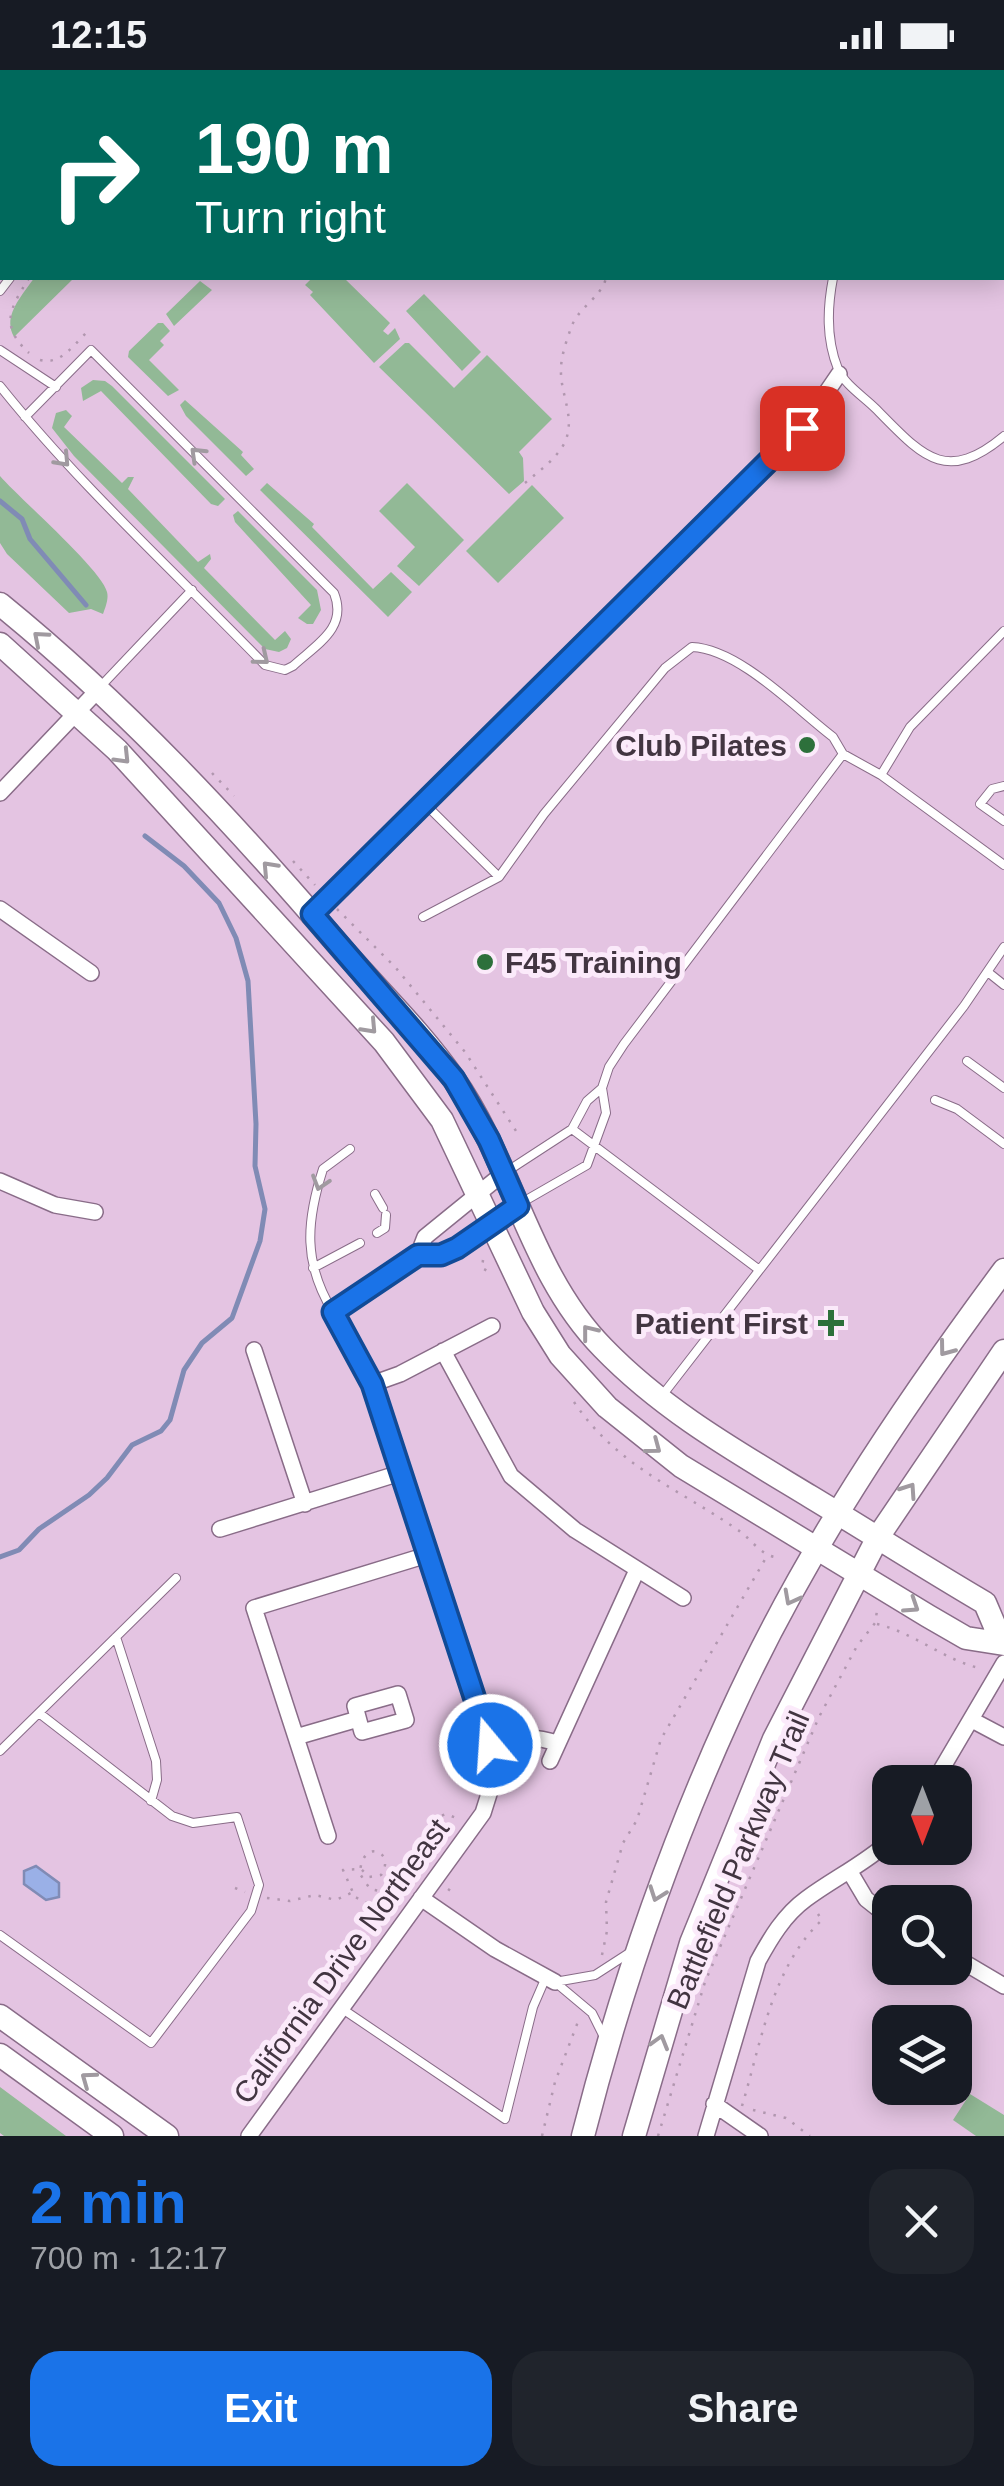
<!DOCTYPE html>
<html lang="en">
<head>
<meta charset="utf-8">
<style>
	:root { --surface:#171b24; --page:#20242c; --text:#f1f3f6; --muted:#9ea1a6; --accent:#1a73e8 }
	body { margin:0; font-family:Arial,sans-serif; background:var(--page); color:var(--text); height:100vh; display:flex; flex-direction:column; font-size:38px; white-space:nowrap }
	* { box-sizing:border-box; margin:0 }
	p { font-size:32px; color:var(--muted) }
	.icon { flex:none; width:55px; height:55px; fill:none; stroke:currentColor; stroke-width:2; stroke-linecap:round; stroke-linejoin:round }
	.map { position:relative; height:2066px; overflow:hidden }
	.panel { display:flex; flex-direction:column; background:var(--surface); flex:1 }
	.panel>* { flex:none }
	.top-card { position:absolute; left:0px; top:0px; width:1005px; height:210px; box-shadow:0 5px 25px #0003; background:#00695c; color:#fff; overflow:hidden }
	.needle { width:65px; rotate:180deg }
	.tools { position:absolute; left:872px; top:1695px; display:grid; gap:20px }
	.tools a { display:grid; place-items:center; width:100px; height:100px; border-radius:20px; background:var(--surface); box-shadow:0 5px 25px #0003; font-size:50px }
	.pin { position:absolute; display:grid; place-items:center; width:85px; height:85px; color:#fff; margin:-42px; border-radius:20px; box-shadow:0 5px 15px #0006 }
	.me { position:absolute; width:110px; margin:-55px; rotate:342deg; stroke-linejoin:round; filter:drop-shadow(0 0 8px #0008) }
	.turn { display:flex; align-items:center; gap:35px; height:210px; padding:0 30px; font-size:45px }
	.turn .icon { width:130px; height:130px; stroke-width:2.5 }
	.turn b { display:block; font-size:70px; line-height:85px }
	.round { display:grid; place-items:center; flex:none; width:105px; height:105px; border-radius:30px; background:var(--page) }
	.summary { display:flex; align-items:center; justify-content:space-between; height:170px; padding:0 30px }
	h1 { font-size:60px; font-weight:700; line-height:75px; color:var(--accent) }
	.cta { display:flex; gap:20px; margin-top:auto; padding:20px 30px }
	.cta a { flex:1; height:115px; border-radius:30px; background:var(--accent); color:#fff; font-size:40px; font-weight:700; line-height:115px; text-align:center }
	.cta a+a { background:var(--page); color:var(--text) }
	.status { display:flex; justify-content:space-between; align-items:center; height:70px; padding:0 50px; background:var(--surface); direction:ltr }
	.status svg { height:28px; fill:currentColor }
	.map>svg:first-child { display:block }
	.green { fill:#92b996 }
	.water { fill:#9ab0e7; stroke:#808bb5; stroke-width:2.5 }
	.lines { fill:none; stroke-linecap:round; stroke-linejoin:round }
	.stream { stroke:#808bb5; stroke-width:5 }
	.lane-casing { stroke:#896c88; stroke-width:10 }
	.street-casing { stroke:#896c88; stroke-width:18 }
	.secondary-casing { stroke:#896c88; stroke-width:25 }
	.path { stroke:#b197af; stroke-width:2.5; stroke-dasharray:2.5 8; stroke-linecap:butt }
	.lane { stroke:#fff; stroke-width:8 }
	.street { stroke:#fff; stroke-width:15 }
	.secondary { stroke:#fff; stroke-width:22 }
	.oneway { stroke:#a09aa0 }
	.route-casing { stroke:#114b97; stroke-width:25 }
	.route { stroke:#1a73e8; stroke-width:18 }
	.poi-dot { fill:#2d703b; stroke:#fbeafa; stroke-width:4 }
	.labels { text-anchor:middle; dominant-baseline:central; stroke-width:10; stroke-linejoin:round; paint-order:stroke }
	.poi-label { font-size:30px; font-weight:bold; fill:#423541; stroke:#fbeafa; text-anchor:end }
	.street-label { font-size:30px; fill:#423541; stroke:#fbeafa }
</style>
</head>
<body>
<div class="status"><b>12:15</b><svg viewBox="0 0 49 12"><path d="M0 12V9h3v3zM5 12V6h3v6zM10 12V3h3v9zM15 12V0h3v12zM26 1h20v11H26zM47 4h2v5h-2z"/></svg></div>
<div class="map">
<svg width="1004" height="2066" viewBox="0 0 1004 2066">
	<rect width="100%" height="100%" fill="#e4c4e2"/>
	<path class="green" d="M 28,0 L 282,0 L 26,2 Z
		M 34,208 L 74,208 L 14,267 C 2,246 22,226 34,208 Z
		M 312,208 L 344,208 L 390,253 L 383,261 L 388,265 L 395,258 L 400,269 L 374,293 L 310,225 L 313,222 L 305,215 Z
		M 200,211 L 212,220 L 174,256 L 166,244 Z
		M 424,224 L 481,282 L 462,301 L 406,241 Z
		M 158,253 L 163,253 L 170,261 L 160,271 L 164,275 L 149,290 L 179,320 L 168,326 L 128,287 L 129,281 Z
		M 405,273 L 409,273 L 454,318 L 487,285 L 552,349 L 519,382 L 523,388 L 524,411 L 509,424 L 379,297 Z
		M 93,310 L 105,311 L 112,316 L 225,429 L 218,436 L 211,434 L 101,321 L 83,331 L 81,318 Z
		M 185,330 L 243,382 L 241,385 L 254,399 L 246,406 L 186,346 L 180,335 Z
		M 66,340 L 72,346 L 64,357 L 122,413 L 128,407 L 134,407 L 128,419 L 198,492 L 210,484 L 211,489 L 204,498 L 275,570 L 285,561 L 291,569 L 287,578 L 279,582 L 265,579 L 74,386 L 52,358 L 56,343 Z
		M 0,406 C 19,428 102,500 107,522 C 109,529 105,538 103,544 L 91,539 L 69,543 L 7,484 L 0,473 Z
		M 267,413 L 314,454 L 312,457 L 373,519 L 391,502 L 412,522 L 388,547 L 260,420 Z
		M 407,413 L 464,470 L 419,516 L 397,496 L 415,477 L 379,441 Z
		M 532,415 L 564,448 L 498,513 L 466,481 Z
		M 238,441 L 317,520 L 321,540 L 313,554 L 307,554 L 298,548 L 311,535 L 235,452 L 233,445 Z
		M 0,2017 L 66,2066 L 4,2066 L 0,2063 Z
		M 970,2024 L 1004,2045 L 1004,2066 L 976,2066 L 953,2050 Z"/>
	<path class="water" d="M 36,1796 L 59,1813 L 59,1827 L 46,1830 L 24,1814 L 24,1801 Z"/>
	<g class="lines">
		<path class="stream" d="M 0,431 L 22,449 L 30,469 L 86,535
			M 0,1487 L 19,1480 L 39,1459 L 89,1425 L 107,1408 L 132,1375 L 161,1361 L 170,1350 L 184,1300 L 202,1273 L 232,1248 L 260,1171 L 265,1139 L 255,1096 L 256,1054 L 248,911 L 236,868 L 219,833 L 184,796 L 145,766"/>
		<g class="lane-casing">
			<path id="lane" d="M 22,2 L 24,0
				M 0,37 L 2,33
				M 0,149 L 2,151
				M 833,208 C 827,239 826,269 838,299 C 844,314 864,327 875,338 C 921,384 944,416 1004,366
				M 0,221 L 10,208
				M 0,280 L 56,317
				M 0,316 C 80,416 176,503 265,595 L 285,600 L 293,596 C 317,574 348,558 334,523 L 91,280 L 25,347
				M 101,616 L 192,520
				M 881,705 L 910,657 L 1004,561
				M 1004,716 L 992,719 L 980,734 L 1004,751
				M 424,733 L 499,807
				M 423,847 L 499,807 L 544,744 L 665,598 L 692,577 C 739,579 795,638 833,667 L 843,684 L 881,705 L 1004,795
				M 989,903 L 1004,915
				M 967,991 L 1004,1018
				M 935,1030 L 957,1039 L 1004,1074
				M 572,1059 L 758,1199
				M 509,1100 L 572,1059 L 587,1031 L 602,1018 L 609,997 L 624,974 L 843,684
				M 375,1124 L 383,1138
				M 521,1133 L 587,1095 L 606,1043 L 602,1018
				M 377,1163 L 385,1158 L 386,1145
				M 313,1198 L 360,1173
				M 333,1242 C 303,1193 306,1152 323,1099 L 350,1079
				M 661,1327 L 964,936 L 1004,877
				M 116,1567 L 156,1691 L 157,1710 L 151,1731
				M 0,1681 L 176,1508
				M 0,1865 L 151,1973 L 251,1841 L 259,1815 L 237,1747 L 193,1753 L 172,1746 L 39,1643
				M 555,1912 L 595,1905 L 629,1883
				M 555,1912 L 592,1943 L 604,1967
				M 341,1938 L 505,2049 L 533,1937 L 546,1907"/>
		</g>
		<g class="street-casing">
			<path id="street" d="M 0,723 L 98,620
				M 0,839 L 91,903
				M 311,844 L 802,358 L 839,304
				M 505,1102 L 425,1167 L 418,1185 C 459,1185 486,1159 518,1136
				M 0,1111 L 55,1135 L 95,1142
				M 254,1280 L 305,1434
				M 443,1281 L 511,1406 L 575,1460 L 683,1528
				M 372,1314 L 400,1304 L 492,1256
				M 220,1459 L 400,1403
				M 398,1624 L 406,1650 L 362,1662 L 355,1636 Z
				M 972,1650 L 1004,1667
				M 296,1667 L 358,1649
				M 490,1675 C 515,1668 532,1665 557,1673
				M 550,1691 L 637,1500
				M 934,1712 L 1004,1593
				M 328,1766 L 254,1538 L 427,1485
				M 850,1802 L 866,1829 L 890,1848
				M 421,1828 L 495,1879 L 555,1912
				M 955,1887 L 1004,1916
				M 714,2034 L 760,2066
				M 249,2066 L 483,1743 L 494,1708 L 490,1675 L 372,1314 L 333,1242 L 418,1185
				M 706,2066 L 758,1891 C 770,1869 784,1845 806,1829 C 833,1809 864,1794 890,1771"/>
		</g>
		<g class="secondary-casing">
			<path id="secondary" d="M 0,534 C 123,634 232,751 335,871 C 374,917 419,959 453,1008 C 513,1093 529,1203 603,1278 C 664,1341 737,1382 811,1427 C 869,1462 927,1499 985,1533 L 1002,1573
				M 0,574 L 117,680 L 384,972 L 442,1050 L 533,1242 L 560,1285 L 607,1337 L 681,1396 L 928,1546 L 966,1568 L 1004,1574
				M 0,1946 L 167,2066
				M 0,1985 L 112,2066
				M 583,2066 C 620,1921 668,1781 730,1645 C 802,1486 900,1340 1004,1200
				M 634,2066 L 691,1873 L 774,1669 L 878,1467 L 1004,1281"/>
		</g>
		<path class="path" d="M 295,2 L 298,0
			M 0,128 L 2,130
			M 29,208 C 9,240 0,256 29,283
			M 40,290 C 61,296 75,273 90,259
			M 525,413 C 539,401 555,390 564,374 C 576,350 562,328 561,304 C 560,289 566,272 571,258 C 578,237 601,228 606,208
			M 212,703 L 234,726
			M 293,791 L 315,815
			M 337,839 L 396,898 L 465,982 L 518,1064
			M 483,1190 L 482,1198 L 491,1203
			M 574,1332 C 617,1396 677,1418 738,1460 C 750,1468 761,1485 775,1487
			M 877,1554 C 915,1563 945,1591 983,1599
			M 235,1818 L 245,1822
			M 448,1819 L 455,1824
			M 267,1828 L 290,1831 L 315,1825 L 336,1830 L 351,1823
			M 377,1838 L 355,1827 L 343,1800 L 361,1799 L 369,1807 L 381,1805 C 397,1781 361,1767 360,1804 L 370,1819 L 388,1823
			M 379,1862 L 370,1854 L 375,1842 L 410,1792 L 409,1787 L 427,1771 L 435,1748 L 446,1744 L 459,1749
			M 602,1885 L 607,1861 L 606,1832 L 623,1773 L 637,1750 L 661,1669 L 767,1486
			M 742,2036 C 761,1973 772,1897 822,1850 L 818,1844
			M 753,2040 L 786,2048 L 810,2066
			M 542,2066 L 555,2012 L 579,1949
			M 658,2066 L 705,1912 L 819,1647 L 857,1576 L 875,1553 L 877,1541"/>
		<use href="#lane" class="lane"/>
		<use href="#street" class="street"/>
		<use href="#secondary" class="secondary"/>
	</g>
	<defs><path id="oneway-chevron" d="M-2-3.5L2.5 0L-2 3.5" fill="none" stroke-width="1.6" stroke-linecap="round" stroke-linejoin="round" transform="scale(2.5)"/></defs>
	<g class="oneway">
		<use href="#oneway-chevron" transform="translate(197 384) rotate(-136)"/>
		<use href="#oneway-chevron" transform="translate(63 390) rotate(47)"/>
		<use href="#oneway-chevron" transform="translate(40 568) rotate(-139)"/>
		<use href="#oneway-chevron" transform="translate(262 588) rotate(39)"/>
		<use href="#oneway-chevron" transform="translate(123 687) rotate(46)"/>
		<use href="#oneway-chevron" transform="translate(269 798) rotate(-133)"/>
		<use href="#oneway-chevron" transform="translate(370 957) rotate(47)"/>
		<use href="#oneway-chevron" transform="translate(320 1113) rotate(107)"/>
		<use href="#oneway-chevron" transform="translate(589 1262) rotate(-128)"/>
		<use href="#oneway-chevron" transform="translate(946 1279) rotate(127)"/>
		<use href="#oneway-chevron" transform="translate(654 1377) rotate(37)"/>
		<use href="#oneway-chevron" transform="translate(909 1420) rotate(-56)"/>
		<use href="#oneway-chevron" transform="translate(791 1528) rotate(118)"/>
		<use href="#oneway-chevron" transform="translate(912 1536) rotate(33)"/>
		<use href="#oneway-chevron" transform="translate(657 1824) rotate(110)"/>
		<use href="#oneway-chevron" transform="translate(660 1972) rotate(-74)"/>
		<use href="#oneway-chevron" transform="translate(88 2009) rotate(-144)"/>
	</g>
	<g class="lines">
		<g class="route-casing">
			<path id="route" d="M 490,1675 L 372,1314 L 333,1242 L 418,1185 L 441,1185 L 457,1178 L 518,1136 L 489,1070 L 454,1009 L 312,844 L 802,358"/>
		</g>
		<use href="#route" class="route"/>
	</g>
	<g class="poi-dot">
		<circle cx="807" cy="675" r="10"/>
		<circle cx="485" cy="892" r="10"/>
		<path d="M826 1238h10v10h10v10h-10v10h-10v-10h-10v-10h10z"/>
	</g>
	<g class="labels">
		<g class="poi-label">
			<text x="787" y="675">Club Pilates</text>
			<text x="505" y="892" text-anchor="start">F45 Training</text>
			<text x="808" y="1253">Patient First</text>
		</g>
		<g class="street-label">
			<text transform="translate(738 1790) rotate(-67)">Battlefield Parkway Trail</text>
			<text transform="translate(341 1891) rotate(-54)">California Drive Northeast</text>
		</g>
	</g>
</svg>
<div class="tools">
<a><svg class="needle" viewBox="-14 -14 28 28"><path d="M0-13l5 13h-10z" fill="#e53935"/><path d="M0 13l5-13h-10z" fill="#9ea1a6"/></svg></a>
<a><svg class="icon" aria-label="search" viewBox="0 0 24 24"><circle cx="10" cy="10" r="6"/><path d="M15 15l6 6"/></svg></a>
<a><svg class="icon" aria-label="layers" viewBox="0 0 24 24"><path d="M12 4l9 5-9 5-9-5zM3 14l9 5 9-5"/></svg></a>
</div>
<div class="pin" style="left:802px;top:358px;background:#d93025"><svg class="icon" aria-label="arrive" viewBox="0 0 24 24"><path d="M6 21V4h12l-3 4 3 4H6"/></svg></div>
<svg class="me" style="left:490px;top:1675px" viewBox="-20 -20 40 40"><circle r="17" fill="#1a73e8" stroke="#fff" stroke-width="3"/><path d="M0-11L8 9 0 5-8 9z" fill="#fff"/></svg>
<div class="top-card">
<div class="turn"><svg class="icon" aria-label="right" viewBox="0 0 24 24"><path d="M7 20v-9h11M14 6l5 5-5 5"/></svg><div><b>190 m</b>Turn right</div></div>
</div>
</div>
<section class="panel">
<div class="summary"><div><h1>2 min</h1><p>700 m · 12:17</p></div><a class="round"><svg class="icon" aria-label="close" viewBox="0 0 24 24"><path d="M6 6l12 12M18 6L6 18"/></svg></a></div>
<div class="cta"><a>Exit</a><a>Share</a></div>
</section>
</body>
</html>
